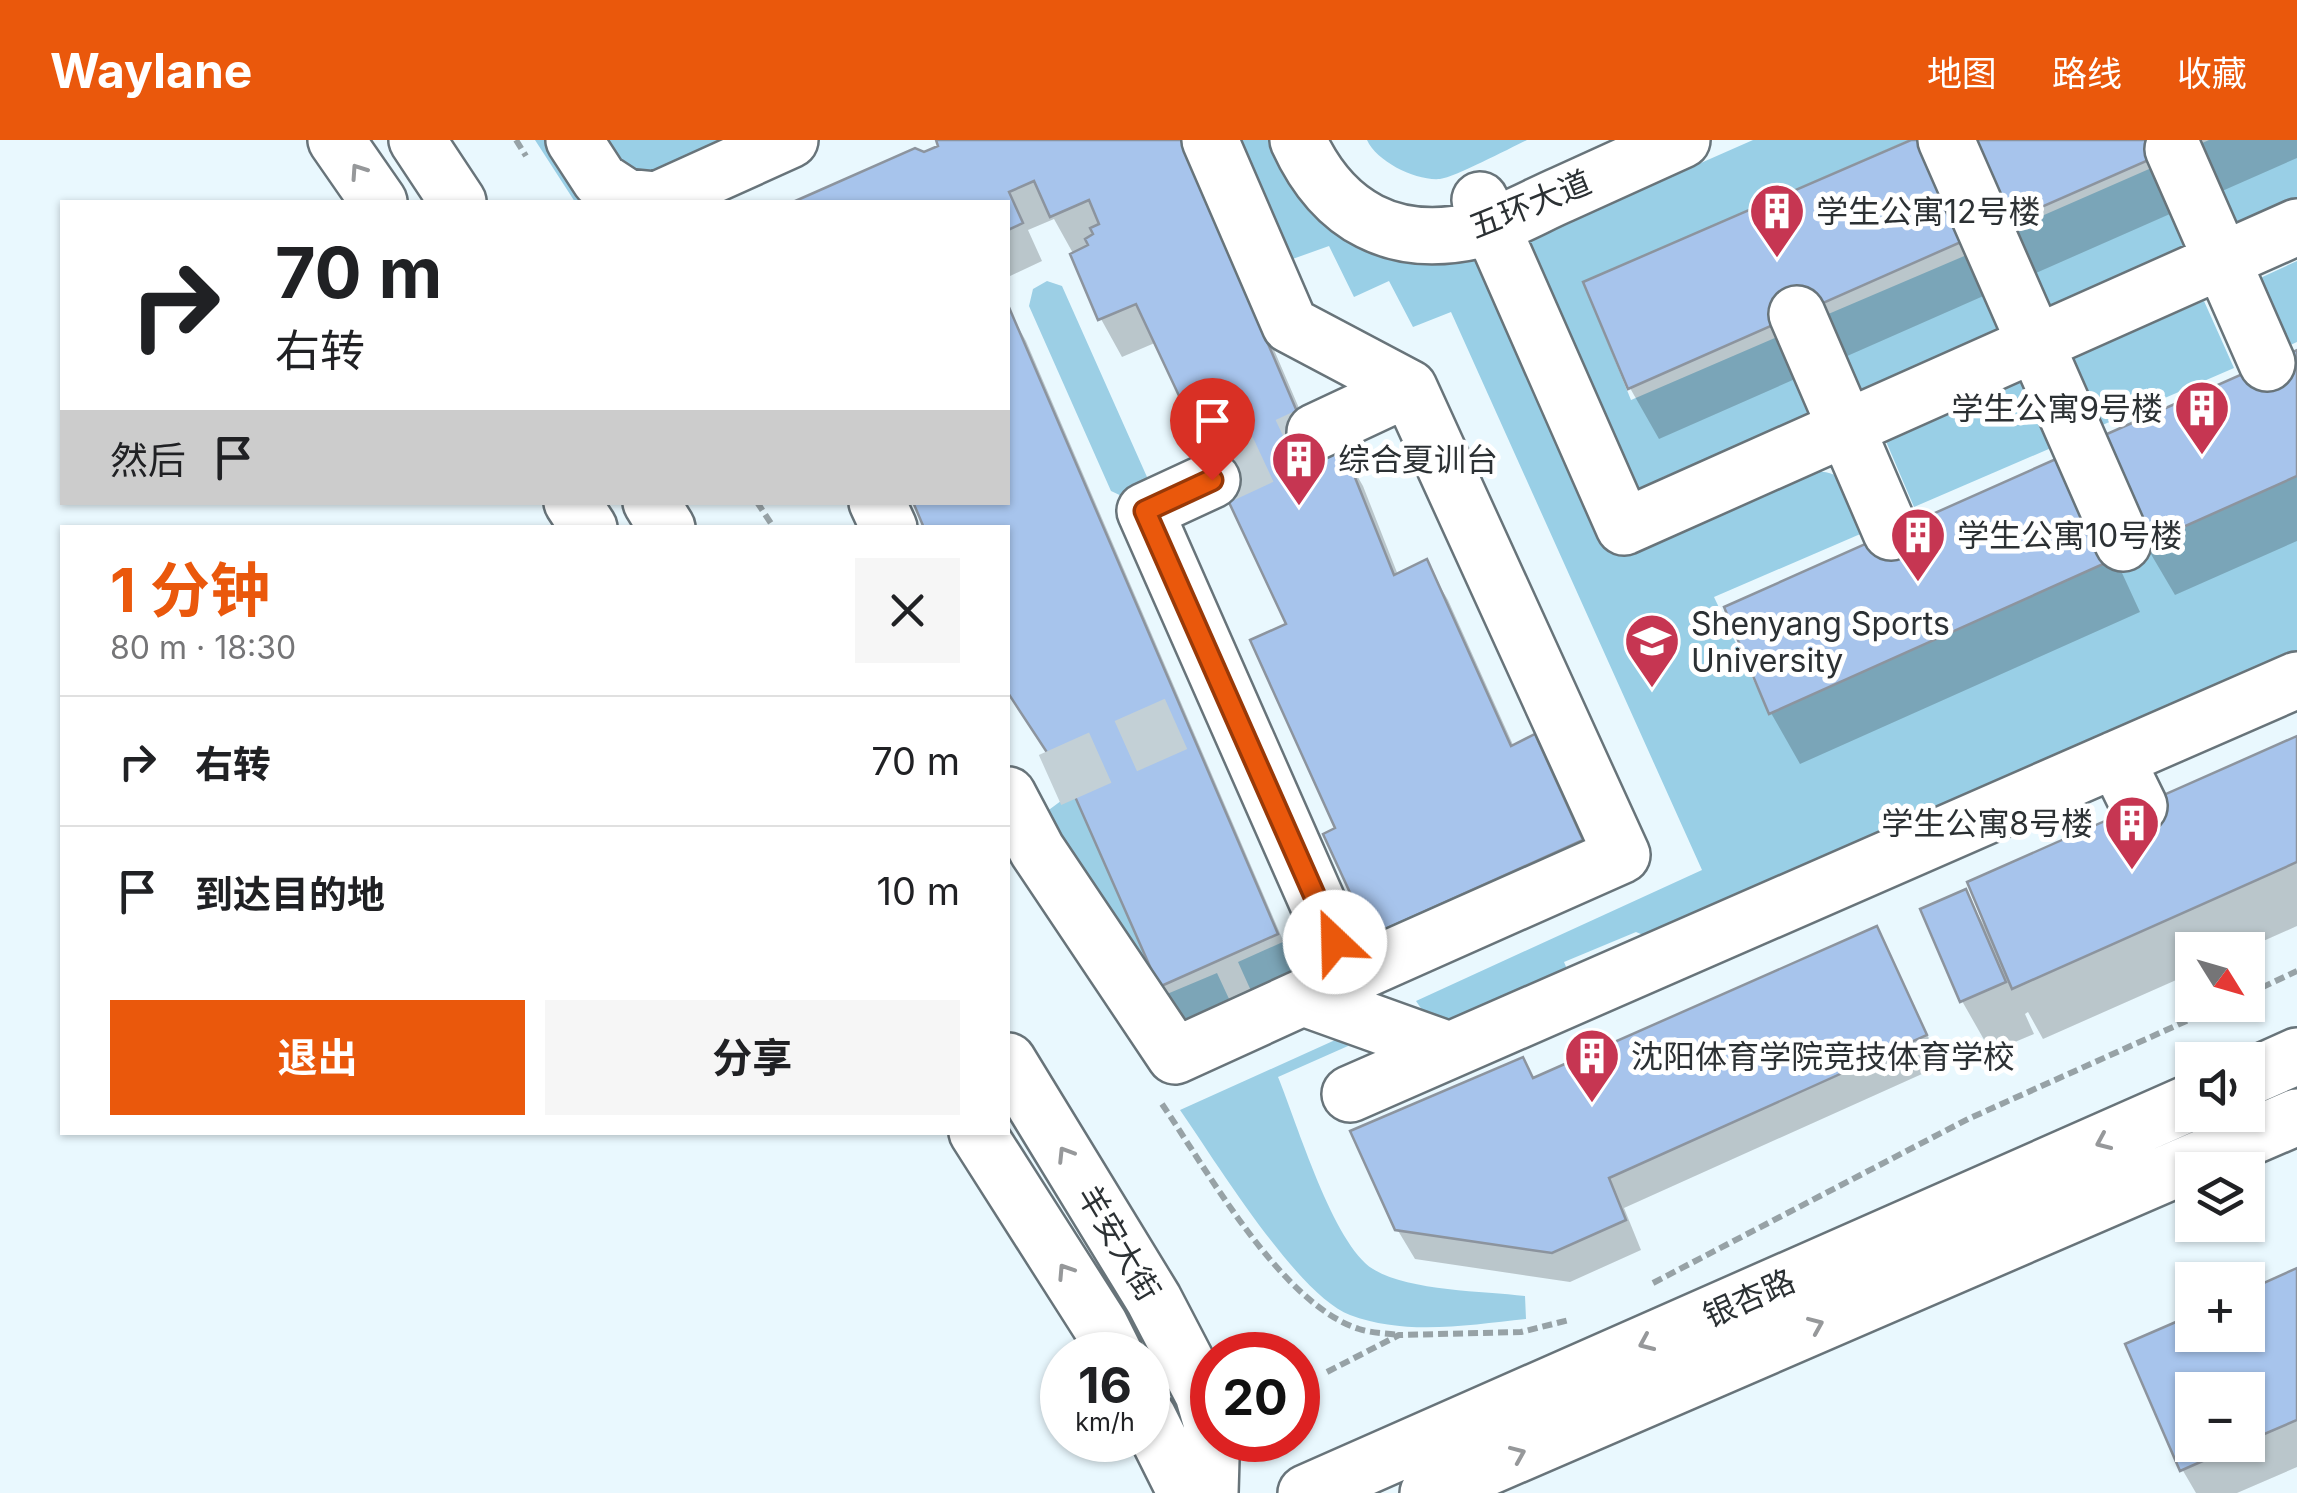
<!DOCTYPE html>
<html lang="zh">
<head>
<meta charset="utf-8">
<style>
	:root { --surface:#fff; --page:#f6f6f6; --text:#202124; --muted:#757577; --line:#e0e0e0; --accent:#ea580c }
	body { margin:0; font-family:Inter,"Noto Sans SC",sans-serif; background:var(--page); color:var(--text); height:100vh; display:flex; flex-direction:column; font-size:38px; white-space:nowrap }
	* { box-sizing:border-box; margin:0 }
	p { font-size:32px; color:var(--muted) }
	.icon { flex:none; width:55px; height:55px; fill:none; stroke:currentColor; stroke-width:2; stroke-linecap:round; stroke-linejoin:round }
	.map { position:relative; flex:1; overflow:hidden }
	.sheet { position:absolute; left:60px; top:385px; width:950px; height:610px; display:flex; flex-direction:column; background:var(--surface); border-radius:0px; box-shadow:0 2px 8px #0004 }
	.sheet>* { flex:none }
	.top-card { position:absolute; left:60px; top:60px; width:950px; height:305px; border-radius:0px; box-shadow:0 2px 8px #0004; background:#fff; color:var(--text); overflow:hidden }
	.needle { width:65px; rotate:127deg }
	.controls { position:absolute; left:2175px; top:792px; display:grid; gap:20px }
	.controls a { display:grid; place-items:center; width:90px; height:90px; border-radius:0px; background:var(--surface); box-shadow:0 2px 8px #0004; font-size:50px }
	.speed { position:absolute; left:1040px; top:1192px; display:flex; gap:20px; font-size:50px; font-weight:700; text-align:center }
	.speed>* { display:grid; place-content:center; width:130px; height:130px; border-radius:50%; background:var(--surface); box-shadow:0 2px 8px #0004; line-height:1 }
	.speed small { font-size:25px; font-weight:400 }
	.speed .limit { border:15px solid #d22; background:#fff; color:#111 }
	.pin { position:absolute; display:grid; place-items:center; width:85px; height:85px; color:#fff; margin:-102px -42px; border-radius:50% 50% 50% 0; rotate:-45deg; box-shadow:0 0 10px #0007 }
	.pin .icon { rotate:45deg }
	.me { position:absolute; width:110px; margin:-55px; rotate:336deg; stroke-linejoin:round; filter:drop-shadow(0 0 8px #0008) }
	.turn { display:flex; align-items:center; gap:35px; height:210px; padding:0 50px; font-size:45px }
	.turn .icon { width:130px; height:130px; stroke-width:2.5 }
	.turn b { display:block; font-size:70px; line-height:85px }
	.then { display:flex; align-items:center; height:95px; padding:0 50px; background:#0003; gap:20px; font-size:38px }
	.round { display:grid; place-items:center; flex:none; width:105px; height:105px; border-radius:0px; background:var(--page) }
	.headline { display:flex; align-items:center; justify-content:space-between; height:170px; padding:0 50px }
	h1 { font-size:60px; font-weight:700; line-height:75px; color:var(--accent) }
	.action { display:flex; gap:20px; margin-top:auto; padding:20px 50px }
	.action a { flex:1; height:115px; border-radius:0px; background:var(--accent); color:#fff; font-size:40px; font-weight:700; line-height:115px; text-align:center }
	.action a+a { background:var(--page); color:var(--text) }
	ul { padding:0; list-style:none }
	li { display:flex; align-items:center; gap:30px; height:130px; padding:0 50px; border-top:2px solid var(--line) }
	li div { flex:1 }
	li b { display:block; font-size:38px }
	li em { font-style:normal }
	header { display:flex; align-items:center; gap:60px; box-sizing:border-box; height:140px; padding:0 50px; background:var(--accent); color:#fff }
	header strong { font-size:48px }
	nav { display:flex; gap:55px; margin-inline-start:auto; font-size:35px }
	.map>svg:first-child { display:block }
	.green { fill:#9ccfe5 }
	.forest { fill:#99cfe6 }
	.shadow { fill:#0003; fill-rule:evenodd }
	.building { fill:#a7c4ec; stroke:#8c949e; stroke-width:2.5 }
	.lines { fill:none; stroke-linecap:round; stroke-linejoin:round }
	.minor-tunnel { stroke:#c3d0d6; stroke-width:55; stroke-dasharray:55 28; stroke-linecap:butt }
	.minor-casing { stroke:#68747a; stroke-width:60 }
	.path { stroke:#97a2a6; stroke-width:6; stroke-dasharray:10 5; stroke-linecap:butt }
	.minor { stroke:#fff; stroke-width:55 }
	.oneway { stroke:#96989a }
	.route-casing { stroke:#983908; stroke-width:25 }
	.route { stroke:#ea580c; stroke-width:18 }
	.labels { text-anchor:middle; dominant-baseline:central; stroke-width:10; stroke-linejoin:round; paint-order:stroke }
	.street-label { font-size:32px; fill:#2c3134; stroke:#fff }
	.poi-label { font-size:32px; fill:#2c3134; stroke:#fff; text-anchor:start }
</style>
</head>
<body>
<header>
<strong>Waylane</strong>
<nav><a>地图</a><a>路线</a><a>收藏</a></nav>
</header>
<div class="map">
<svg width="2297" height="1353" viewBox="0 0 2297 1353">
	<rect width="100%" height="100%" fill="#e9f8fe"/>
	<path class="green" d="M 1047,141 L 1062,146 L 1147,337 L 1141,352 L 1126,358 L 1111,351 L 1029,166 L 1033,149 Z
		M 1073,652 L 1167,854 L 1217,833 L 1230,861 L 1177,884 L 1042,675 Z
		M 1303,793 L 1317,823 L 1252,853 L 1238,822 Z
		M 1344,896 L 1348,906 L 1278,937 C 1297,983 1333,1104 1373,1129 C 1408,1151 1483,1151 1525,1156 L 1526,1179 C 1468,1185 1406,1196 1350,1175 C 1297,1155 1215,1020 1180,970 Z"/>
	<path class="forest" d="M 535,0 L 757,0 L 629,62 L 575,62 Z
		M 1233,0 L 1278,0 L 1477,110 L 1503,143 L 1616,413 L 1808,332 C 1852,327 1850,357 1865,392 L 1714,457 L 1768,571 L 2297,336 L 2297,522 L 1665,804 L 1636,792 L 1564,822 L 1574,845 L 1433,886 L 1416,861 L 1702,730 L 1451,172 L 1413,187 L 1389,141 L 1354,157 L 1329,106 L 1287,121 Z
		M 1367,0 L 1527,0 C 1510,8 1455,37 1440,39 C 1416,41 1377,22 1367,0 Z
		M 1753,0 L 1909,0 L 1583,142 L 1631,260 L 1782,195 L 1814,272 L 1663,337 L 1639,352 L 1526,106 L 1535,96 Z
		M 2209,0 L 2297,0 L 2297,64 L 2246,87 L 2232,78 L 2200,4 Z
		M 2156,26 L 2192,106 L 2053,167 L 2035,167 L 2003,93 Z
		M 1976,111 L 2008,188 L 1860,252 L 1826,175 Z
		M 2297,121 L 2297,202 L 2288,206 L 2258,139 Z
		M 2204,161 L 2234,228 L 2084,293 L 2055,226 Z
		M 2036,234 L 2065,302 L 1914,367 L 1885,299 Z"/>
	<path class="shadow" d="M 938,0 L 1184,0 L 1320,317 L 1341,308 L 1363,346 L 1398,435 L 1426,423 L 1448,460 L 1514,607 L 1534,597 L 1556,635 L 1603,738 L 1394,833 L 1372,795 L 1327,695 L 1338,689 L 1289,485 L 1157,202 L 1122,217 L 1101,179 L 1074,115 L 1054,79 L 1028,90 L 1042,121 L 1008,137 L 1008,62 L 799,62 L 915,11 L 924,15 L 942,7 Z
		M 1918,0 L 1997,150 L 1659,299 L 1630,248 Z
		M 1972,0 L 2297,0 L 2297,18 L 2036,133 L 2007,82 Z
		M 1008,169 L 1026,201 L 1297,833 L 1183,884 L 1161,846 L 1082,666 L 1008,554 Z
		M 2297,213 L 2297,401 L 2175,455 L 2145,404 Z
		M 2093,370 L 2140,472 L 1800,624 L 1771,573 Z
		M 2297,599 L 2297,786 L 2243,810 L 2192,810 L 2192,833 L 2043,899 L 2028,872 L 2025,874 L 2034,894 L 1991,912 L 1962,861 L 1965,752 L 1985,787 Z
		M 1876,790 L 1942,925 L 1624,1068 L 1641,1110 L 1570,1142 L 1415,1119 L 1397,1089 L 1534,941 Z
		M 2297,1131 L 2297,1327 L 2237,1353 L 2196,1353 L 2182,1329 L 2129,1206 L 2192,1177 L 2192,1195 L 2248,1195 L 2248,1153 ZM 2192,1250 L 2248,1250 L 2248,1305 L 2192,1305 Z"/>
	<path class="building" d="M 936,0 L 1181,0 L 1316,316 L 1342,305 L 1394,435 L 1427,419 L 1511,606 L 1535,594 L 1583,700 L 1370,796 L 1323,694 L 1335,688 L 1250,500 L 1286,484 L 1136,164 L 1098,180 L 1070,114 L 1088,105 L 1085,99 L 1093,94 L 1090,88 L 1099,84 L 1089,60 L 1050,77 L 1034,41 L 1009,52 L 1023,83 L 1008,90 L 1008,62 L 793,62 L 915,8 L 924,12 L 938,6 Z
		M 1911,0 L 1929,0 L 1970,98 L 1628,249 L 1583,142 Z
		M 1970,0 L 2194,0 L 2005,83 Z
		M 1008,165 L 1278,794 L 1159,847 L 1073,652 L 1008,553 L 1008,388 L 924,388 L 913,362 L 1008,362 Z
		M 2297,210 L 2297,336 L 2143,405 L 2098,298 Z
		M 2065,315 L 2112,420 L 1769,574 L 1724,467 Z
		M 2297,596 L 2297,722 L 2012,849 L 1967,742 Z
		M 1966,749 L 2006,842 L 1960,862 L 1920,769 Z
		M 1877,786 L 1927,895 L 1609,1038 L 1626,1080 L 1552,1113 L 1395,1090 L 1350,991 L 1523,917 L 1533,938 Z
		M 2297,1128 L 2297,1280 L 2248,1301 L 2248,1250 L 2192,1250 L 2192,1305 L 2239,1305 L 2180,1331 L 2125,1204 L 2192,1175 L 2192,1195 L 2248,1195 L 2248,1150 Z"/>
	<g class="lines">
		<path class="minor-tunnel" d="M 1212,340 L 1315,292
			M 1050,640 L 1198,574"/>
		<g class="minor-casing">
			<path id="minor" d="M 336,0 L 379,62
				M 417,0 L 458,62
				M 574,0 L 600,40 L 626,57 L 657,60 L 790,0
				M 1210,0 L 1290,185 L 1409,248 L 1622,715 L 1350,836 L 1145,371 L 1212,340
				M 1298,0 C 1333,77 1394,110 1478,90 C 1507,83 1535,66 1563,54 C 1602,36 1642,18 1682,0
				M 1946,0 L 2123,403
				M 2173,9 L 2267,223
				M 1480,60 L 1624,387 L 2297,87
				M 1797,174 L 1891,392
				M 1315,292 L 1409,248
				M 572,362 L 589,388
				M 651,362 L 667,388
				M 877,362 L 889,388
				M 2116,619 L 2139,666
				M 1008,655 L 1037,710 L 1175,916 L 1350,836
				M 1304,858 L 1449,910
				M 1008,921 L 1154,1160 L 1203,1254 L 1212,1285 L 1210,1353
				M 2248,938 L 2297,916
				M 1350,954 L 2297,540
				M 977,992 L 1100,1185 L 1115,1215
				M 1148,1277 L 1186,1353
				M 1306,1353 L 2192,962
				M 1428,1353 L 2297,977"/>
		</g>
		<path class="path" d="M 516,0 L 526,16
			M 757,362 L 774,388
			M 2248,854 L 2297,831
			M 1162,964 C 1207,1030 1281,1164 1359,1189 C 1371,1193 1385,1193 1398,1195
			M 1653,1143 L 1968,979 L 2222,865
			M 1327,1232 L 1399,1195 L 1521,1192 L 1569,1180"/>
		<use href="#minor" class="minor"/>
	</g>
	<defs><path id="oneway-chevron" d="M-2-3.5L2.5 0L-2 3.5" fill="none" stroke-width="1.6" stroke-linecap="round" stroke-linejoin="round" transform="scale(2.5)"/></defs>
	<g class="oneway">
		<use href="#oneway-chevron" transform="translate(358 31) rotate(-124)"/>
		<use href="#oneway-chevron" transform="translate(2103 1002) rotate(156)"/>
		<use href="#oneway-chevron" transform="translate(1065 1014) rotate(-122)"/>
		<use href="#oneway-chevron" transform="translate(1065 1131) rotate(-123)"/>
		<use href="#oneway-chevron" transform="translate(1816 1185) rotate(-23)"/>
		<use href="#oneway-chevron" transform="translate(1646 1203) rotate(156)"/>
		<use href="#oneway-chevron" transform="translate(1518 1314) rotate(-23)"/>
	</g>
	<g class="lines">
		<g class="route-casing">
			<path id="route" d="M 1212,340 L 1145,371 L 1335,802"/>
		</g>
		<use href="#route" class="route"/>
	</g>
	<defs>
		<g id="building-pin" transform="scale(2.875)"><path d="M0 17L-7.5 6A9.5 9.5 0 1 1 7.5 6Z" fill="#c63652" stroke="#fff"/><path d="M-4-6H4V6H1V3H-1V6H-4ZM-2.5-4.3h1.7v1.8h-1.7ZM.8-4.3h1.7v1.8H.8ZM-2.5-1h1.7V.8h-1.7ZM.8-1h1.7V.8H.8Z" fill="#fff"/></g>
		<g id="university-pin" transform="scale(2.875)"><path d="M0 17L-7.5 6A9.5 9.5 0 1 1 7.5 6Z" fill="#c63652" stroke="#fff"/><path d="M0-5L7-2L0 1L-7-2ZM-4 1L0 2.5L4 1V4Q0 6-4 4Z" fill="#fff"/></g>
	</defs>
	<g fill-rule="evenodd">
		<use href="#building-pin" x="1777" y="71"/>
		<use href="#building-pin" x="2202" y="268"/>
		<use href="#building-pin" x="1299" y="319"/>
		<use href="#building-pin" x="1918" y="395"/>
		<use href="#university-pin" x="1652" y="501"/>
		<use href="#building-pin" x="2132" y="683"/>
		<use href="#building-pin" x="1592" y="916"/>
	</g>
	<g class="labels">
		<g class="street-label">
			<text transform="translate(1530 64) rotate(-22)">五环大道</text>
			<text transform="translate(1119 1103) rotate(59)">羊安大街</text>
			<text transform="translate(1749 1158) rotate(-24)">银杏路</text>
		</g>
		<g class="poi-label">
			<text x="1816" y="71">学生公寓12号楼</text>
			<text x="2163" y="268" text-anchor="end">学生公寓9号楼</text>
			<text x="1338" y="319">综合夏训台</text>
			<text x="1957" y="395">学生公寓10号楼</text>
			<text x="1691" y="483">Shenyang Sports<tspan x="1691" dy="37">University</tspan></text>
			<text x="2093" y="683" text-anchor="end">学生公寓8号楼</text>
			<text x="1631" y="916">沈阳体育学院竞技体育学校</text>
		</g>
	</g>
</svg>
<div class="controls">
<a><svg class="needle" viewBox="-14 -14 28 28"><path d="M0-13l5 13h-10z" fill="#e53935"/><path d="M0 13l5-13h-10z" fill="#757577"/></svg></a>
<a><svg class="icon" aria-label="sound" viewBox="0 0 24 24"><path d="M4 9h4l5-4v14l-5-4H4zM17 9q2 3 0 6"/></svg></a>
<a><svg class="icon" aria-label="layers" viewBox="0 0 24 24"><path d="M12 4l9 5-9 5-9-5zM3 14l9 5 9-5"/></svg></a>
<a>+</a>
<a>−</a>
</div>
<div class="speed"><div>16<small>km/h</small></div><div class="limit">20</div></div>
<div class="pin" style="left:1212px;top:340px;background:#d93025"><svg class="icon" aria-label="arrive" viewBox="0 0 24 24"><path d="M6 21V4h12l-3 4 3 4H6"/></svg></div>
<svg class="me" style="left:1335px;top:802px" viewBox="-20 -20 40 40"><circle r="19" fill="#fff"/><path d="M0-13L10 11 0 6-10 11z" fill="#ea580c"/></svg>
<div class="top-card">
<div class="turn"><svg class="icon" aria-label="right" viewBox="0 0 24 24"><path d="M7 20v-9h11M14 6l5 5-5 5"/></svg><div><b>70 m</b>右转</div></div>
<div class="then">然后<svg class="icon" aria-label="arrive" viewBox="0 0 24 24"><path d="M6 21V4h12l-3 4 3 4H6"/></svg></div>
</div>
<section class="sheet">
<div class="headline"><div><h1>1 分钟</h1><p>80 m · 18:30</p></div><a class="round"><svg class="icon" aria-label="close" viewBox="0 0 24 24"><path d="M6 6l12 12M18 6L6 18"/></svg></a></div>
<ul>
<li><svg class="icon" aria-label="right" viewBox="0 0 24 24"><path d="M7 20v-9h11M14 6l5 5-5 5"/></svg><div><b>右转</b></div><em>70 m</em></li>
<li><svg class="icon" aria-label="arrive" viewBox="0 0 24 24"><path d="M6 21V4h12l-3 4 3 4H6"/></svg><div><b>到达目的地</b></div><em>10 m</em></li>
</ul>
<div class="action"><a>退出</a><a>分享</a></div>
</section>
</div>
</body>
</html>
